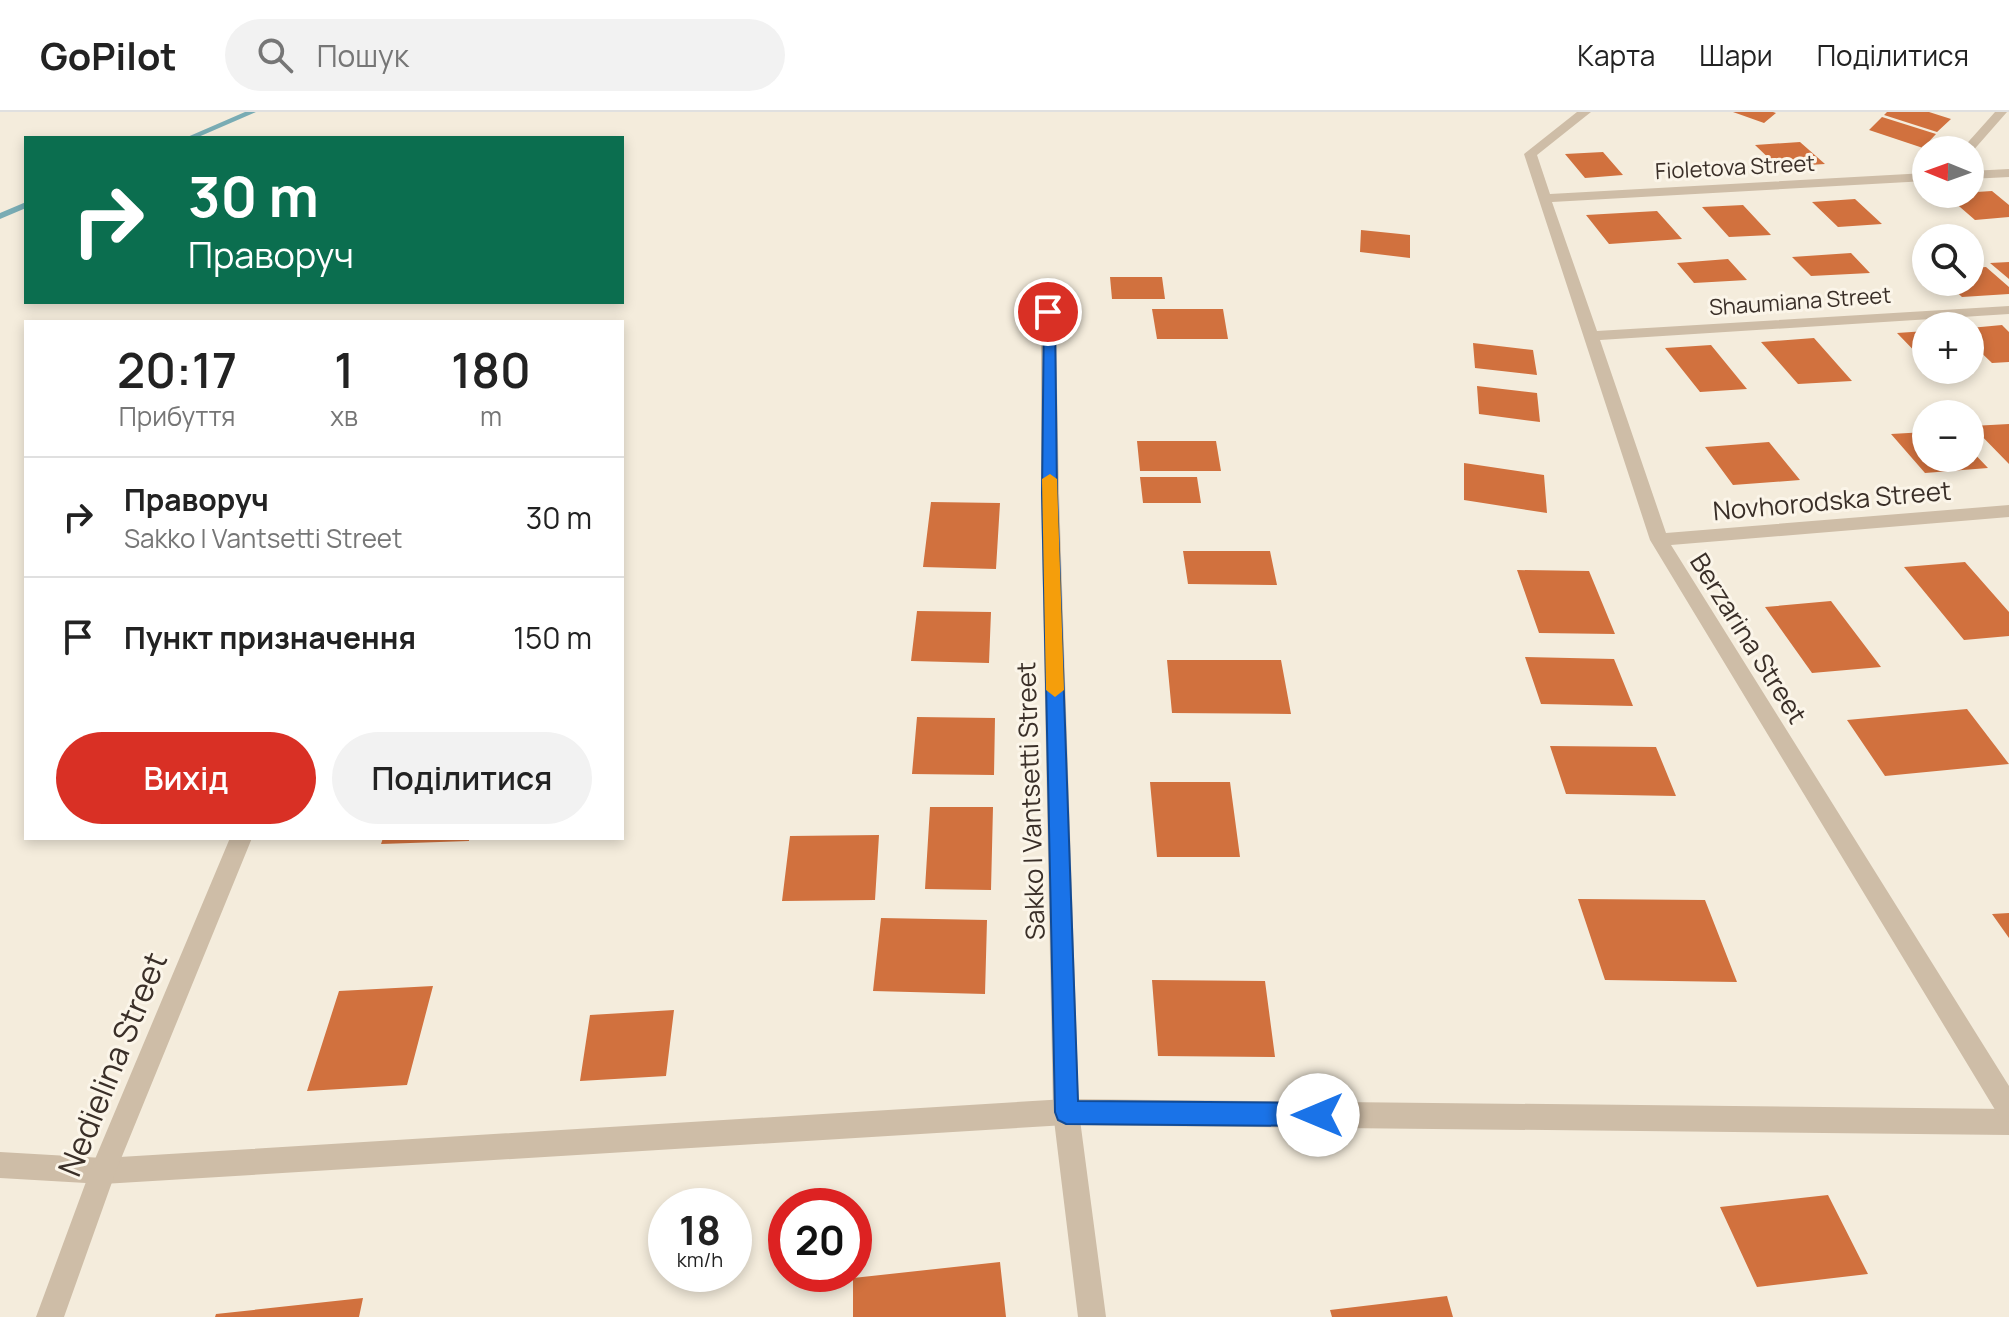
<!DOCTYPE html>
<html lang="uk">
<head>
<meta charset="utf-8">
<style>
	:root { --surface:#fff; --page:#f2f2f2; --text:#222; --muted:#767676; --line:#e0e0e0; --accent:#d93025 }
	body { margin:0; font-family:Manrope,sans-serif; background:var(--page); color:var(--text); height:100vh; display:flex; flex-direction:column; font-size:30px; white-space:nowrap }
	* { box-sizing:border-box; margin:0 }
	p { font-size:26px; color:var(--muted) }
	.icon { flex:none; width:44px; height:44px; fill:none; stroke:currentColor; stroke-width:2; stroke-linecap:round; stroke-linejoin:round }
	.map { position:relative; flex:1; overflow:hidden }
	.drawer { position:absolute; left:24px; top:208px; width:600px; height:520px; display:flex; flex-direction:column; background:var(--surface); border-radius:0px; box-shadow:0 4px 12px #0003 }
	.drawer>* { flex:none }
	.top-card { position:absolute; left:24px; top:24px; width:600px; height:168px; border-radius:0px; box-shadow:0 4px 12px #0003; background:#0b6e4f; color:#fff; overflow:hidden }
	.needle { width:52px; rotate:271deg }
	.fabs { position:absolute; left:1912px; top:24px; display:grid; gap:16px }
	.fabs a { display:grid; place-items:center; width:72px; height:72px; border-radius:50%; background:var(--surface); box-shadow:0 4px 12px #0003; font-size:40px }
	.speed { position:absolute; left:648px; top:1076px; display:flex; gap:16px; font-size:40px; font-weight:700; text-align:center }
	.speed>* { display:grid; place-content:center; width:104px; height:104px; border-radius:50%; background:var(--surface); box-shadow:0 4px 12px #0003; line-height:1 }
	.speed small { font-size:20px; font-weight:400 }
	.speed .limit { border:12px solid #d22; background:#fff; color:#111 }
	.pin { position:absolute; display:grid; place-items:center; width:68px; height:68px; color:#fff; margin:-34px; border:4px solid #fff; border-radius:50%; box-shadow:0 2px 8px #0007 }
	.me { position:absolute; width:88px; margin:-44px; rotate:270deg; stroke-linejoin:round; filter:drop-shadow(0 0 6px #0008) }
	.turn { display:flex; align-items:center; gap:28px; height:168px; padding:0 32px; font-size:36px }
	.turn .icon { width:104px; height:104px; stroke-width:2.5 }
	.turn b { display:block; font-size:56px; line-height:68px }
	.eta { display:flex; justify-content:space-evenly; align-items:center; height:136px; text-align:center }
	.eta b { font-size:48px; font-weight:600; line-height:56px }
	.primary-button { display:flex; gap:16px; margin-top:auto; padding:16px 32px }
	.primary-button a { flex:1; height:92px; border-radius:48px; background:var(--accent); color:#fff; font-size:32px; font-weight:600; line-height:92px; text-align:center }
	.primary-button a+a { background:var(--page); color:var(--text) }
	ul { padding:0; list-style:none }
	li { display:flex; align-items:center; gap:24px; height:120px; padding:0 32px; border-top:2px solid var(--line) }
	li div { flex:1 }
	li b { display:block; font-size:30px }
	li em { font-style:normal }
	header { display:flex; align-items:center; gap:48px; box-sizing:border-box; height:112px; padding:0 40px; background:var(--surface); border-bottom:2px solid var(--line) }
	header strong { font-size:38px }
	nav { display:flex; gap:44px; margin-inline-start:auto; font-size:28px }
	.search { width:560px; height:72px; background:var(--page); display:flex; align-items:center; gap:20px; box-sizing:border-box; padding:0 28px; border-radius:44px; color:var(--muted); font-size:30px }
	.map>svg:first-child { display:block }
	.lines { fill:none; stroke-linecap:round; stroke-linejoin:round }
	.stream { fill:#79acb4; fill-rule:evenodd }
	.building { fill:#d1713e }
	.service { fill:#cebda7; fill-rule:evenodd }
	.minor { fill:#cebda7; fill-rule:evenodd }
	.route { fill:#1a73e8; stroke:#114b97; stroke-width:2 }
	.slow { fill:#f59e0b }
	.labels { text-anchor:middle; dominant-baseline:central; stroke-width:6; stroke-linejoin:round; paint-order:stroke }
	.far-street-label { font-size:22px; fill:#3a2f28; stroke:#fbf5e9 }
	.street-label { font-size:26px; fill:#3a2f28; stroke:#fbf5e9 }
	.near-street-label { font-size:32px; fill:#3a2f28; stroke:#fbf5e9 }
</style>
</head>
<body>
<header>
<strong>GoPilot</strong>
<div class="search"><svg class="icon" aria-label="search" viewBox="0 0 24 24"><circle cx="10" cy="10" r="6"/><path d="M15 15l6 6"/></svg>Пошук</div>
<nav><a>Карта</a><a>Шари</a><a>Поділитися</a></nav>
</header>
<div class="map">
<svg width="2009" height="1205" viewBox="0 0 2009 1205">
	<rect width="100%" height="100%" fill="#f4ecdc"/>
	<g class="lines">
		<path class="stream" d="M 245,0 L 256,0 L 196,26 L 185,26 Z
			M 26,90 L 26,96 L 0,107 L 0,101 Z"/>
	</g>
	<path class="building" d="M 1733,0 L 1773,0 L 1776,1 L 1764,11 Z
		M 1887,0 L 1929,0 L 1951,7 L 1937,20 L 1884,3 Z
		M 1882,5 L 1936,22 L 1923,36 L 1869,18 Z
		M 1800,30 L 1825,52 L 1778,55 L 1755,33 Z
		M 1603,40 L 1623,63 L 1585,66 L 1565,42 Z
		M 1992,79 L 2009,93 L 2009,105 L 1975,108 L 1945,82 Z
		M 1855,87 L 1882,112 L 1838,115 L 1812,90 Z
		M 1743,93 L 1771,123 L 1729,125 L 1702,95 Z
		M 1657,99 L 1682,127 L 1609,132 L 1586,103 Z
		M 1361,118 L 1410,123 L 1410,146 L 1360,140 Z
		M 1851,141 L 1870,161 L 1811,164 L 1792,145 Z
		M 1728,147 L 1747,168 L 1694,171 L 1677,151 Z
		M 2009,150 L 2009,167 L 1990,151 Z
		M 1986,155 L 2009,175 L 2009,182 L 1962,185 L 1946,170 L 1970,170 L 1970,156 Z
		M 1110,165 L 1162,165 L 1165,187 L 1112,187 Z
		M 1152,197 L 1223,197 L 1228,227 L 1157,227 Z
		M 2002,213 L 2009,220 L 2009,250 L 1992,251 L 1970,230 L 1970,216 Z
		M 1926,219 L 1926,251 L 1897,221 Z
		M 1814,226 L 1852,269 L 1798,272 L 1761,230 Z
		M 1473,231 L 1533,238 L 1537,263 L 1475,256 Z
		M 1711,233 L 1747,277 L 1700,280 L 1665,236 Z
		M 1477,274 L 1537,281 L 1540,310 L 1479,302 Z
		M 2009,312 L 2009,352 L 1972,314 Z
		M 1926,320 L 1926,346 L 1970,346 L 1970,337 L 1988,356 L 1925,361 L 1891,322 Z
		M 1137,329 L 1216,329 L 1221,359 L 1140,359 Z
		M 1769,330 L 1800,368 L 1733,373 L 1705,335 Z
		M 1464,351 L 1544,363 L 1547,401 L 1464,388 Z
		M 1140,365 L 1197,365 L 1201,391 L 1143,391 Z
		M 931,390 L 1000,391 L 996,457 L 923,455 Z
		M 1183,439 L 1270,439 L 1277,473 L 1188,472 Z
		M 1965,450 L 2009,500 L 2009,524 L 1964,528 L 1904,455 Z
		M 1517,458 L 1589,459 L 1615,522 L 1539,521 Z
		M 1831,489 L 1881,555 L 1812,561 L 1765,495 Z
		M 917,499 L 991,500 L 989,551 L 911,549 Z
		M 1525,545 L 1614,547 L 1633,594 L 1541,592 Z
		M 1167,548 L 1281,548 L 1291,602 L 1172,601 Z
		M 1967,597 L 2009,652 L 1885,664 L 1847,608 Z
		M 917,605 L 995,606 L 994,663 L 912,662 Z
		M 1550,634 L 1656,635 L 1676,684 L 1566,682 Z
		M 1150,670 L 1230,670 L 1240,745 L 1157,745 Z
		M 930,695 L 993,695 L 991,778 L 925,777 Z
		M 879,723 L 875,788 L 782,789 L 790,724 Z
		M 383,726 L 469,726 L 469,729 L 381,732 Z
		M 1578,787 L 1705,788 L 1737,870 L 1605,868 Z
		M 2009,801 L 2009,826 L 1992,802 Z
		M 881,806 L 987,808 L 985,882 L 873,879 Z
		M 1152,868 L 1265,869 L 1275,945 L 1158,944 Z
		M 433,874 L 407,973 L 307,979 L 339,879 Z
		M 674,898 L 666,964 L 580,969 L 590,903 Z
		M 1828,1083 L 1868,1162 L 1757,1175 L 1720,1095 Z
		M 1000,1150 L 1006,1205 L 853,1205 L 853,1166 Z
		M 1447,1184 L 1453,1205 L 1332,1205 L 1330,1198 Z
		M 363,1186 L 359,1205 L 215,1205 L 216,1202 Z"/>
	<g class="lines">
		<path class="service" d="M 1066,987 L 2009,997 L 2009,1023 L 1066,1013 L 103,1072 L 0,1066 L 0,1040 L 103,1046 Z"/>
		<path class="minor" d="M 1577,0 L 1591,0 L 1537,43 L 1550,82 L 1926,61 L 1926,69 L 1552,90 L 1597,219 L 2009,194 L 2009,202 L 1600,228 L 1666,421 L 2009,393 L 2009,405 L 1671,433 L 2009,974 L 2009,1010 L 2000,1006 L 1650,428 L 1524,42 Z
			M 1995,0 L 2007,0 L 1971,41 L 1961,38 Z
			M 2009,57 L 2009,65 L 1970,67 L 1970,59 Z
			M 1048,166 L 1055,170 L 1059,381 L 1079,1000 L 1106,1205 L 1078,1205 L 1053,1000 L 1041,381 L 1041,170 Z
			M 230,726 L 252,726 L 116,1059 L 64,1205 L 36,1205 L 90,1059 Z"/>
	</g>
	<path class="route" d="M 1044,197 L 1055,200 L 1057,381 L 1078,989 L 1318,991 L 1326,994 L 1329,1003 L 1326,1011 L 1318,1014 L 1066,1012 L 1058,1008 L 1055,1000 L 1042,381 Z"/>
	<path class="slow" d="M 1050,362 L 1057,367 L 1064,578 L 1055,585 L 1046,578 L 1042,367 Z"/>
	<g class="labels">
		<g class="far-street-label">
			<text transform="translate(1735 55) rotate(-3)">Fioletova Street</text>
			<text transform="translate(1800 189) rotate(-4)">Shaumiana Street</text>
		</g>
		<g class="street-label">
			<text transform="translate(1832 388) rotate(-5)">Novhorodska Street</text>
			<text transform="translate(1749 526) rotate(58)">Berzarina Street</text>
			<text transform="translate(1030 689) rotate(-92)">Sakko I Vantsetti Street</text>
		</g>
		<g class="near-street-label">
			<text transform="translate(112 952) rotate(-68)">Nedielina Street</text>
		</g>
	</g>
</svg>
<div class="fabs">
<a><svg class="needle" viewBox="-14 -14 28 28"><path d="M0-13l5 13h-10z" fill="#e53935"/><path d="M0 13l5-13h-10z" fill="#767676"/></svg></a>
<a><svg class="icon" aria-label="search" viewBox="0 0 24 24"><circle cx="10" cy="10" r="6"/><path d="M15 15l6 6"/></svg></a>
<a>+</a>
<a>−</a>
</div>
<div class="speed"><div>18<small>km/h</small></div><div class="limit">20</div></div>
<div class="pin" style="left:1048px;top:200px;background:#d93025"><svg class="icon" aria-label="arrive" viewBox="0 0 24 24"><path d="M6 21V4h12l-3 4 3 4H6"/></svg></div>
<svg class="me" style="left:1318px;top:1003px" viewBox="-20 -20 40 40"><circle r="19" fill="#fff"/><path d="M0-13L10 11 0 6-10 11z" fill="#1a73e8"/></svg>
<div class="top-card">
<div class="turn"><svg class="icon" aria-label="right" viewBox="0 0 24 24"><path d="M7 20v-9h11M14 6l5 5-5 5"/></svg><div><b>30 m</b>Праворуч</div></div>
</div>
<section class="drawer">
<div class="eta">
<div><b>20:17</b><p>Прибуття</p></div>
<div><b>1</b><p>хв</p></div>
<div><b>180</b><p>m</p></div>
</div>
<ul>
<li><svg class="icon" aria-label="right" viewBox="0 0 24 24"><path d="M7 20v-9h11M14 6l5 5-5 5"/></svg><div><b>Праворуч</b><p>Sakko I Vantsetti Street</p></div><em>30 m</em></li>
<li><svg class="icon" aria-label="arrive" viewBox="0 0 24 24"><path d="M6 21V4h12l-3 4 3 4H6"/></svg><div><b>Пункт призначення</b></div><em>150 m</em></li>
</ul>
<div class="primary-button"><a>Вихід</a><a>Поділитися</a></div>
</section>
</div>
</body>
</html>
